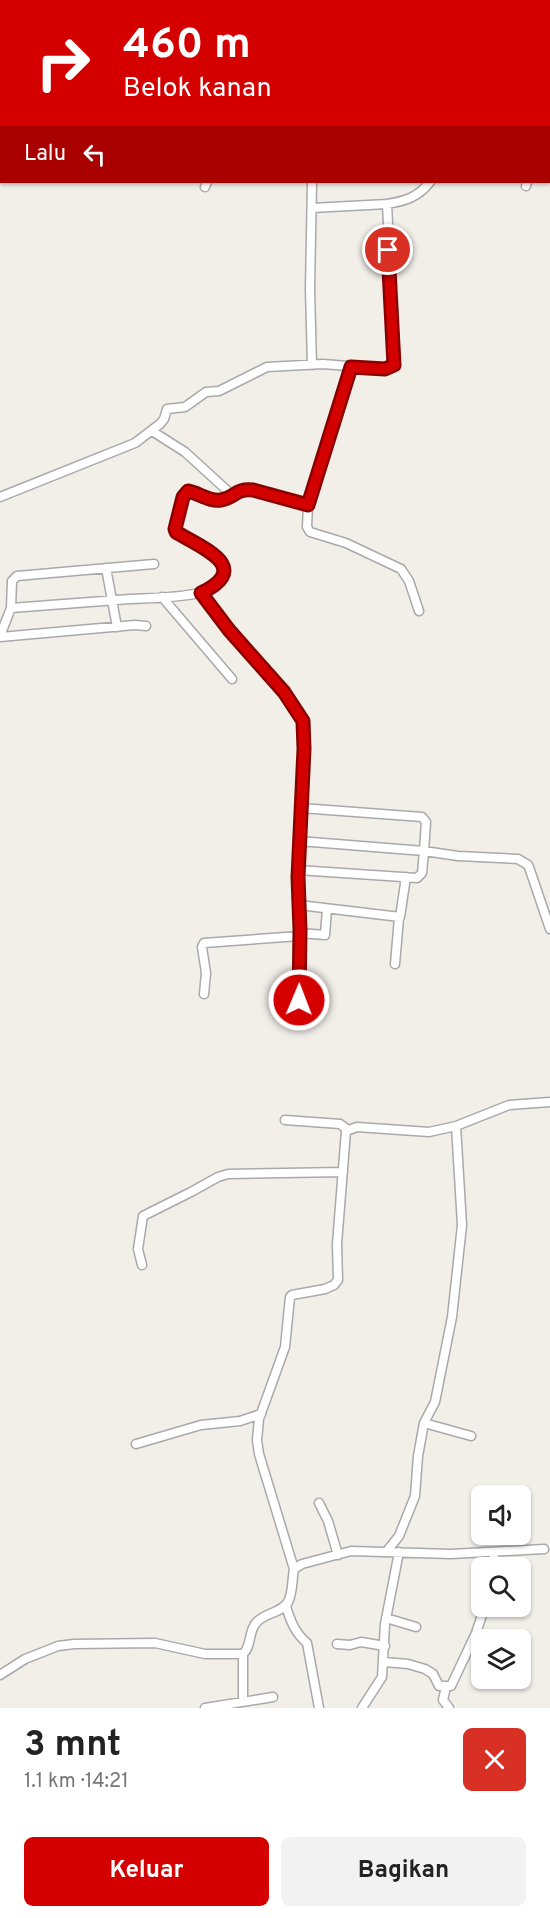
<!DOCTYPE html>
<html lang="id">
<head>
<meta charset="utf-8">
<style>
	:root { --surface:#fff; --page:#f2f2f2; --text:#222; --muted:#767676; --accent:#d40000 }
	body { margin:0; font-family:Overpass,sans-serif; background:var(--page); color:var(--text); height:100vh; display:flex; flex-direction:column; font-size:22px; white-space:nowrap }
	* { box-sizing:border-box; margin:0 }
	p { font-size:20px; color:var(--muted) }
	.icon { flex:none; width:33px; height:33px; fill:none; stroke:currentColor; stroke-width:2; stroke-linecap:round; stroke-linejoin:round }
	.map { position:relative; height:1708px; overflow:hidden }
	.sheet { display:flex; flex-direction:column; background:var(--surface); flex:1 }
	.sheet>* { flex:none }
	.banner { position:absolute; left:0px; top:0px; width:550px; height:183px; box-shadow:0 2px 4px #0004; background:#d40000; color:#fff; overflow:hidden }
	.fabs { position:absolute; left:471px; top:1485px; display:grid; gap:12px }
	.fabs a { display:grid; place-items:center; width:60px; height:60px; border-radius:9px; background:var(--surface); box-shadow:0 2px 4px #0004; font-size:30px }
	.pin { position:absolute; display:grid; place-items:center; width:51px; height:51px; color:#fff; margin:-26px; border:3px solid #fff; border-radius:50%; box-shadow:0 2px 6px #0007 }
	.me { position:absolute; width:66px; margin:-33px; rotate:1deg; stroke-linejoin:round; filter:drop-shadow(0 0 4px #0008) }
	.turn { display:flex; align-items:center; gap:21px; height:126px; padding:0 24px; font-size:27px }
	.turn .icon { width:78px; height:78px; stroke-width:2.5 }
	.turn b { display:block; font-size:42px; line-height:51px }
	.then { display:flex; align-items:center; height:57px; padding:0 24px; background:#0003; gap:12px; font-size:22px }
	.round { display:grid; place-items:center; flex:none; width:63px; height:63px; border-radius:9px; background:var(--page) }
	.summary { display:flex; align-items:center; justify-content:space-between; height:102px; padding:0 24px }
	h1 { font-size:36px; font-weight:700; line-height:45px }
	.primary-button { display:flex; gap:12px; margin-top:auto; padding:12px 24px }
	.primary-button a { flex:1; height:69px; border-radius:9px; background:var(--accent); color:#fff; font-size:24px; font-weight:700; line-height:69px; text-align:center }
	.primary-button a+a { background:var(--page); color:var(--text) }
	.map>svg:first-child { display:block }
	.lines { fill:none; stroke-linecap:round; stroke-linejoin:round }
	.minor-casing { stroke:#a9a9a9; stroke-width:11 }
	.minor { stroke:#fff; stroke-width:8 }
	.route-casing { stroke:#8a0000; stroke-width:15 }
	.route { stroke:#d40000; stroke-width:10 }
</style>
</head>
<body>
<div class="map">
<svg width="550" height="1708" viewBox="0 0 550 1708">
	<rect width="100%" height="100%" fill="#f2efe9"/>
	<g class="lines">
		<g class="minor-casing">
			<path id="minor" d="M 478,0 L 478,2
				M 145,2 L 145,0
				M 549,88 L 550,88
				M 526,186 L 527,182
				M 205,187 L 207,182
				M 312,208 L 387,204
				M 312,365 L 310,289 L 312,182
				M 152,431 L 185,452 L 231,494
				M 0,497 L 135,443 L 160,424 L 164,419 L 167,409 L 185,407 L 206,392 L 219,391 L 267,367 L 323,364 L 385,369 L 391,368 L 395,361 L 387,204 C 406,201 418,197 430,182
				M 308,505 L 307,527 L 310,532 L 346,543 L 401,569 L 409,581 L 419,611
				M 106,568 L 117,627
				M 201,593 L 229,630 L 284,692 L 303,721 L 304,749 L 298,877 L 300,933 L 299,1000
				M 162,597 L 232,679
				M 11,608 L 12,581 L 17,576 L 154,564
				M 0,636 L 11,608 C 51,605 91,602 130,599 C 153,598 177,598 199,593 C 208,591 225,580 225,570 C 225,554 187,539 176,532 L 178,512 L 185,493 C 196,489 205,500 217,500 C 230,501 235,488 253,490 L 308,505 L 351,367
				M 0,637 L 135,625 L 146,626
				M 301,808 L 422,817 L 426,822 L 424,851 L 458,856 L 518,859 L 528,865 L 530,870 L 550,929
				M 298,870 L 417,878 L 422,873 L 424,851 L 299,841
				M 299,905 L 400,917 L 406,877
				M 300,933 L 325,935 L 327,909
				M 395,964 L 399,918
				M 204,994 L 206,973 L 202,947 L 204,943 L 300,936
				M 285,1120 L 340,1124 L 348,1130
				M 142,1265 L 138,1249 L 143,1216 L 191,1192 L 218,1177 L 228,1174 L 343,1172
				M 424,1423 L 471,1436
				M 136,1444 L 201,1425 L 240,1421 L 261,1414
				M 319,1503 L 328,1521 L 338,1555
				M 387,1551 L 399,1536 L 415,1496 L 418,1456 L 424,1423 L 435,1402 L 452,1317 L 462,1225 L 456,1126
				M 493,1568 L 494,1552
				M 294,1569 L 259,1454 L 257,1440 L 259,1419 L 285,1347 L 290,1297 L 292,1295 L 325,1289 L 334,1285 L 338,1280 L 337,1244 L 346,1131 L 357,1127 L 429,1132 L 456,1126 L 509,1105 L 550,1102
				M 286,1606 C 290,1620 295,1633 307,1643 L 319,1708
				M 386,1618 L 416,1627
				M 337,1644 L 350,1645 L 361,1642 L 385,1646
				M 384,1662 L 408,1664 L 425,1669 L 433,1674 L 439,1686 L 451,1686 L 476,1633 L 485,1606
				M 0,1675 L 25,1659 L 58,1646 L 74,1644 L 155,1643 L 205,1654 L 243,1654 C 252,1646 248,1632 256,1623 C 263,1613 282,1613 288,1602 C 293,1593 292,1579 294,1569 L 302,1564 L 351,1551 L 451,1554 L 544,1549
				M 446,1687 L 443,1700 L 449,1708
				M 243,1701 L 243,1654
				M 205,1708 L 273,1697
				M 362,1708 L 382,1677 L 385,1624 L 399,1552"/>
		</g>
		<use href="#minor" class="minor"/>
	</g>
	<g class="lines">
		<g class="route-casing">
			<path id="route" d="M 299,1000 L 300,930 L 298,877 L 304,749 L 303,721 L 284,692 L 229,630 L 201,593 C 254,567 202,548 176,532 L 175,529 L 183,497 L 188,491 C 199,493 209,502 221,500 C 235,498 235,488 253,490 L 308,505 L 351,367 L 385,369 L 394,365 L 388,250"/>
		</g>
		<use href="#route" class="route"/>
	</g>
</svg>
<div class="fabs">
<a><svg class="icon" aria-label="sound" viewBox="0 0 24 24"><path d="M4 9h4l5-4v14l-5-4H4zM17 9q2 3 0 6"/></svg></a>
<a><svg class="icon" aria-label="search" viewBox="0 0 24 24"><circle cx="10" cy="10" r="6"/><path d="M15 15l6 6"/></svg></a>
<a><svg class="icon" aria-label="layers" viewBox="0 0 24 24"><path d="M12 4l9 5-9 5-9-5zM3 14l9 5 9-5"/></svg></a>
</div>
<div class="pin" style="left:388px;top:250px;background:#d93025"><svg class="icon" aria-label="arrive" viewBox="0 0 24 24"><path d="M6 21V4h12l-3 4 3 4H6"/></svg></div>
<svg class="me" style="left:299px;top:1000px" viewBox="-20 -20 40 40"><circle r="17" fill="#d40000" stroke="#fff" stroke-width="3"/><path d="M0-11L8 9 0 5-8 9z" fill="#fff"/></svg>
<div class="banner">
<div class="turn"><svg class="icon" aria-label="right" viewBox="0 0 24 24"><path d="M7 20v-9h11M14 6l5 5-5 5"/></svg><div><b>460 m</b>Belok kanan</div></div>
<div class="then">Lalu<svg class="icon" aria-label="left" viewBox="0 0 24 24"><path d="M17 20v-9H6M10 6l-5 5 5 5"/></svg></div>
</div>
</div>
<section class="sheet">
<div class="summary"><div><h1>3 mnt</h1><p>1.1 km · 14:21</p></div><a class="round" style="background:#d93025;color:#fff"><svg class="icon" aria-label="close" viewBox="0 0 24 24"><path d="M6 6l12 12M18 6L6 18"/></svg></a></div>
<div class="primary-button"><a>Keluar</a><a>Bagikan</a></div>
</section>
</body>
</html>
